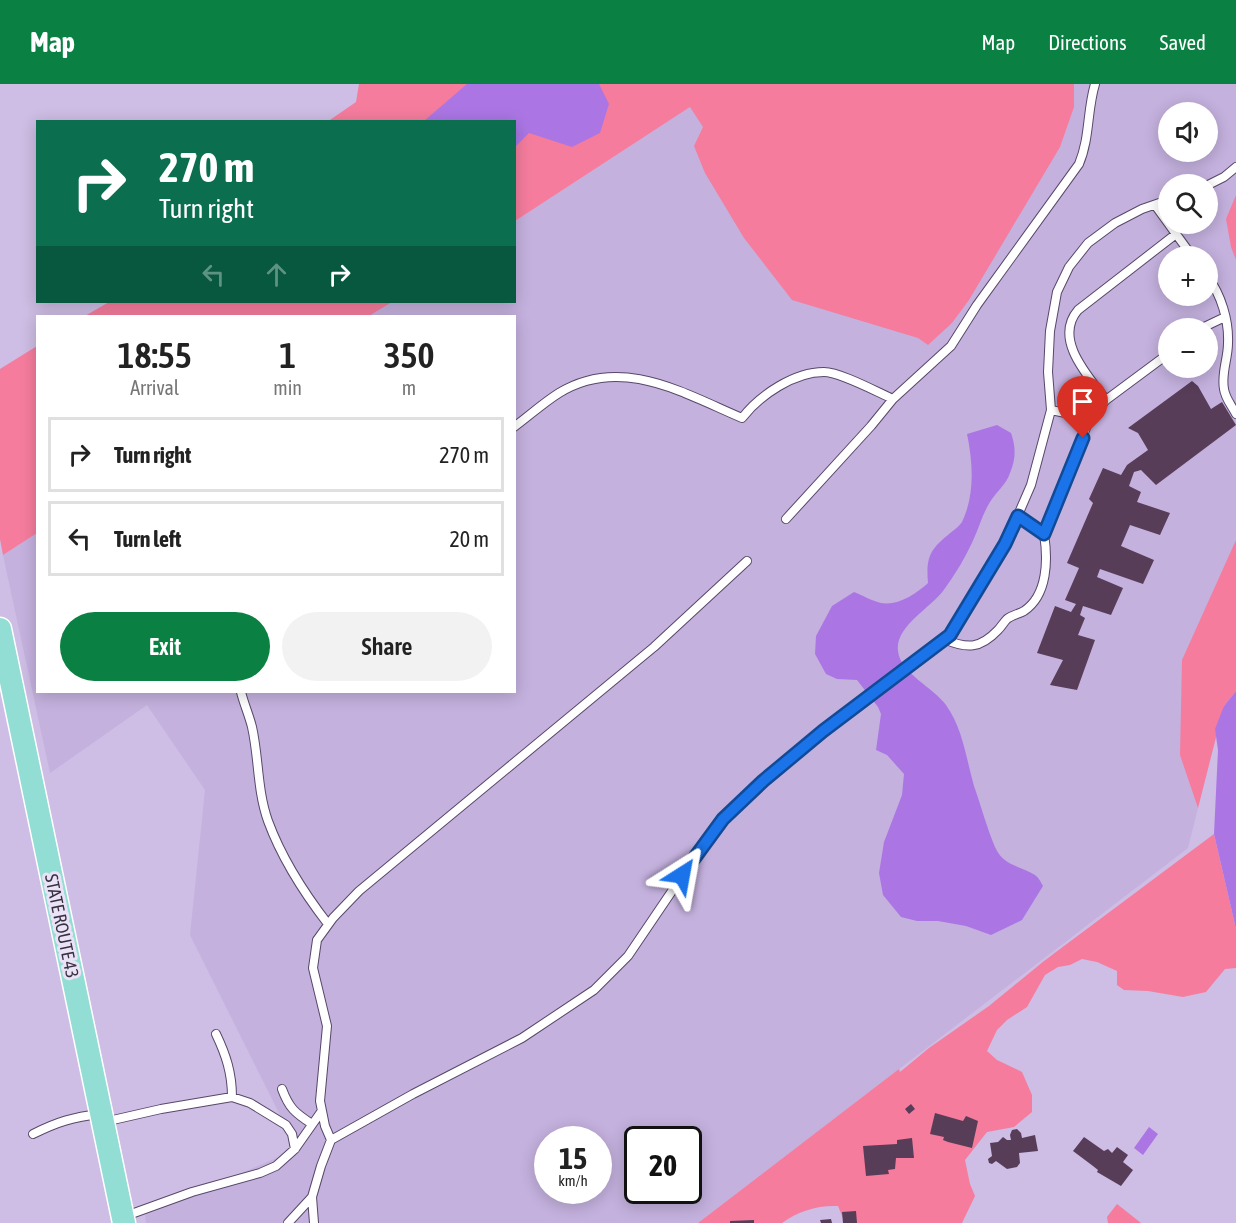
<!DOCTYPE html>
<html lang="en">
<head>
<meta charset="utf-8">
<style>
	:root { --surface:#fff; --page:#f2f2f2; --text:#222; --muted:#767676; --line:#e0e0e0; --accent:#0b8043 }
	body { margin:0; font-family:"Asap Condensed",sans-serif; background:var(--page); color:var(--text); height:100vh; display:flex; flex-direction:column; font-size:22px; white-space:nowrap }
	* { box-sizing:border-box; margin:0 }
	p { font-size:20px; color:var(--muted) }
	.icon { flex:none; width:33px; height:33px; fill:none; stroke:currentColor; stroke-width:2; stroke-linecap:round; stroke-linejoin:round }
	.map { position:relative; flex:1; overflow:hidden }
	.panel { position:absolute; left:36px; top:231px; width:480px; height:378px; display:flex; flex-direction:column; background:var(--surface); border-radius:0px; box-shadow:0 3px 15px #0003 }
	.panel>* { flex:none }
	.top-card { position:absolute; left:36px; top:36px; width:480px; height:183px; border-radius:0px; box-shadow:0 3px 15px #0003; background:#0b6e4f; color:#fff; overflow:hidden }
	.buttons { position:absolute; left:1158px; top:18px; display:grid; gap:12px }
	.buttons a { display:grid; place-items:center; width:60px; height:60px; border-radius:50%; background:var(--surface); box-shadow:0 3px 15px #0003; font-size:30px }
	.speed { position:absolute; left:534px; top:1042px; display:flex; gap:12px; font-size:30px; font-weight:700; text-align:center }
	.speed>* { display:grid; place-content:center; width:78px; height:78px; border-radius:50%; background:var(--surface); box-shadow:0 3px 15px #0003; line-height:1 }
	.speed small { font-size:15px; font-weight:400 }
	.speed .limit { border:3px solid #111; border-radius:9px; background:#fff; color:#111 }
	.pin { position:absolute; display:grid; place-items:center; width:51px; height:51px; color:#fff; margin:-62px -26px; border-radius:50% 50% 50% 0; rotate:-45deg; box-shadow:0 0 6px #0007 }
	.pin .icon { rotate:45deg }
	.me { position:absolute; width:66px; margin:-33px; rotate:34deg; stroke-linejoin:round; filter:drop-shadow(0 0 4px #0008) }
	.turn { display:flex; align-items:center; gap:21px; height:126px; padding:0 24px; font-size:27px }
	.turn .icon { width:78px; height:78px; stroke-width:2.5 }
	.turn b { display:block; font-size:42px; line-height:51px }
	.lanes { display:flex; align-items:center; height:57px; padding:0 24px; background:#0003; justify-content:center; gap:30px; direction:ltr }
	.lanes .off { opacity:.35 }
	.eta { display:flex; justify-content:space-evenly; align-items:center; height:102px; text-align:center }
	.eta b { font-size:36px; font-weight:600; line-height:42px }
	.action { display:flex; gap:12px; margin-top:auto; padding:12px 24px }
	.action a { flex:1; height:69px; border-radius:36px; background:var(--accent); color:#fff; font-size:24px; font-weight:600; line-height:69px; text-align:center }
	.action a+a { background:var(--page); color:var(--text) }
	ul { padding:0; list-style:none }
	li { display:flex; align-items:center; gap:18px; height:75px; margin:0 12px 9px; padding:0 12px; border:3px solid var(--line); border-radius:0px }
	li div { flex:1 }
	li b { display:block; font-size:22px }
	li em { font-style:normal }
	header { display:flex; align-items:center; gap:36px; box-sizing:border-box; height:84px; padding:0 30px; background:var(--accent); color:#fff }
	header strong { font-size:28px }
	nav { display:flex; gap:33px; margin-inline-start:auto; font-size:21px }
	.map>svg:first-child { display:block }
	.built { fill:#c4b1de; fill-rule:evenodd }
	.green { fill:#f57c9d }
	.water { fill:#ab76e4 }
	.building { fill:#583d59 }
	.lines { fill:none; stroke-linecap:round; stroke-linejoin:round }
	.lane-casing { stroke:#574869; stroke-width:10 }
	.primary-casing { stroke:#fff; stroke-width:25 }
	.lane { stroke:#fff; stroke-width:8 }
	.primary { stroke:#92ddd4; stroke-width:22 }
	.route-casing { stroke:#114b97; stroke-width:15 }
	.route { stroke:#1a73e8; stroke-width:10 }
	.labels { text-anchor:middle; dominant-baseline:central; stroke-width:6; stroke-linejoin:round; paint-order:stroke }
	.street-label { font-size:18px; fill:#36303f; stroke:#eae2f6 }
</style>
</head>
<body>
<header>
<strong>Map</strong>
<nav><a>Map</a><a>Directions</a><a>Saved</a></nav>
</header>
<div class="map">
<svg width="1236" height="1139" viewBox="0 0 1236 1139">
	<rect width="100%" height="100%" fill="#cebde4"/>
	<path class="built" d="M 1067,0 L 1236,0 L 1236,572 L 1188,764 L 698,1139 L 146,1139 L 145,1131 L 297,1065 L 190,851 L 205,706 L 147,621 L 50,689 L 3,471 L 37,449 L 38,608 L 514,608 L 514,232 L 369,232 L 392,218 L 514,218 L 515,137 L 690,23 ZM 1168,28 L 1208,28 L 1208,68 L 1168,68 ZM 1168,100 L 1208,100 L 1208,140 L 1168,140 ZM 1168,172 L 1208,172 L 1208,212 L 1168,212 ZM 1168,244 L 1208,244 L 1208,284 L 1168,284 ZM 548,1056 L 598,1056 L 598,1107 L 548,1107 ZM 638,1056 L 688,1056 L 688,1107 L 638,1107 Z"/>
	<path class="green" d="M 359,0 L 1074,0 L 1074,23 L 1060,63 L 969,216 L 952,239 L 928,261 L 918,254 L 792,216 L 744,154 L 705,89 L 694,62 L 703,43 L 690,23 L 515,137 L 514,38 L 327,38 L 356,18 Z
		M 1236,111 L 1236,176 L 1231,163 L 1226,135 Z
		M 109,218 L 392,218 L 369,232 L 85,232 Z
		M 37,262 L 37,449 L 3,471 L 0,455 L 0,285 Z
		M 1236,456 L 1236,607 L 1224,622 L 1198,724 L 1180,671 L 1182,576 Z
		M 1214,750 L 1236,845 L 1236,884 L 1225,885 L 1206,908 L 1183,913 L 1148,907 L 1124,906 L 1117,901 L 1117,887 L 1097,878 L 1082,875 L 1070,881 L 1058,883 L 1045,891 L 1027,923 L 1007,936 L 997,946 L 987,967 L 997,976 L 1022,988 L 1032,1011 L 1032,1028 L 1014,1043 L 987,1048 L 965,1076 L 970,1100 L 975,1112 L 962,1139 L 845,1139 L 838,1122 C 818,1121 798,1127 782,1139 L 698,1139 L 899,985 L 900,988 L 929,964 L 989,922 L 1044,877 Z
		M 1117,1120 L 1141,1139 L 1108,1139 L 1107,1133 Z"/>
	<path class="water" d="M 467,0 L 599,0 L 609,20 L 600,49 L 572,63 L 529,49 L 515,63 L 514,38 L 424,37 Z
		M 997,341 L 1011,349 C 1016,363 1016,375 1010,389 C 1006,401 996,408 990,418 C 983,429 980,441 975,452 C 967,471 955,491 943,507 C 929,525 895,543 898,567 C 900,589 934,604 946,621 C 963,645 966,674 974,702 C 981,722 987,744 995,763 C 1003,782 1021,782 1035,791 C 1038,793 1041,798 1043,802 L 1022,836 L 991,851 L 966,842 L 938,837 L 917,837 L 901,833 L 883,811 L 879,789 L 884,758 L 902,711 L 904,690 L 887,671 L 876,666 L 881,630 L 878,623 L 857,596 L 837,595 L 826,590 L 815,570 L 816,552 L 832,522 L 854,508 C 862,511 872,517 881,519 C 898,522 916,510 928,499 C 926,475 929,466 948,451 C 952,447 959,443 962,438 C 975,411 973,379 967,350 Z
		M 1236,607 L 1236,845 L 1214,750 L 1218,666 L 1215,645 L 1224,622 Z
		M 1149,1043 L 1158,1050 L 1143,1071 L 1134,1064 Z"/>
	<path class="building" d="M 1192,297 L 1198,302 L 1211,325 L 1222,318 L 1236,341 L 1156,401 L 1141,386 L 1134,388 L 1129,402 L 1141,408 L 1137,418 L 1170,429 L 1160,451 L 1130,441 L 1121,462 L 1154,476 L 1143,500 L 1100,485 L 1097,493 L 1123,504 L 1111,531 L 1083,522 L 1080,531 L 1085,534 L 1078,551 L 1095,556 L 1077,606 L 1050,601 L 1063,576 L 1037,569 L 1055,522 L 1071,528 L 1076,520 L 1065,516 L 1079,484 L 1067,479 L 1093,419 L 1089,415 L 1103,384 L 1121,391 L 1127,381 L 1148,366 L 1138,349 L 1128,344 Z
		M 911,1020 L 915,1025 L 909,1030 L 905,1025 Z
		M 935,1029 L 963,1037 L 966,1032 L 978,1037 L 972,1064 L 948,1058 L 943,1056 L 944,1053 L 930,1050 Z
		M 1017,1045 L 1021,1049 L 1022,1054 L 1035,1051 L 1038,1067 L 1019,1069 L 1020,1079 L 1017,1083 L 1007,1085 L 996,1077 L 992,1080 L 989,1079 L 988,1075 L 992,1072 L 990,1059 L 998,1058 L 1003,1053 L 1007,1056 L 1011,1056 L 1010,1051 L 1012,1046 Z
		M 1084,1053 L 1104,1067 L 1108,1065 L 1112,1069 L 1117,1063 L 1128,1071 L 1123,1078 L 1133,1086 L 1121,1102 L 1097,1088 L 1098,1086 L 1093,1082 L 1073,1067 Z
		M 912,1054 L 914,1074 L 896,1074 L 895,1085 L 888,1086 L 889,1090 L 866,1092 L 863,1062 L 897,1060 L 897,1056 Z
		M 856,1127 L 857,1139 L 843,1139 L 842,1128 Z
		M 831,1135 L 832,1139 L 821,1139 L 820,1136 Z
		M 754,1136 L 754,1139 L 730,1139 L 730,1137 Z"/>
	<g class="lines">
		<g class="lane-casing">
			<path id="lane" d="M 1208,101 L 1224,93 L 1236,83
				M 1155,121 L 1192,172
				M 1208,193 C 1221,211 1229,236 1228,259 C 1228,275 1221,289 1224,305 C 1225,314 1232,322 1236,330
				M 1202,244 L 1225,233
				M 1106,316 C 1088,292 1053,255 1078,226 L 1176,150
				M 1051,326 L 1090,334 L 1106,316 L 1168,270
				M 514,343 C 529,332 543,319 559,309 C 621,271 683,309 742,334 C 760,311 794,288 824,288 C 840,288 877,308 893,315 L 951,262 L 977,221 L 1079,80 C 1090,54 1087,26 1095,0
				M 786,435 L 871,342 L 893,315
				M 1044,450 L 1090,334
				M 944,555 C 967,565 980,565 998,546 C 1001,543 1004,538 1007,535 C 1012,531 1019,530 1024,527 C 1048,511 1048,475 1044,450 L 1018,432
				M 241,608 C 244,620 249,631 252,643 C 259,674 257,706 268,737 C 282,775 304,809 328,840
				M 216,950 C 226,971 232,989 232,1013
				M 282,1005 C 289,1024 295,1029 312,1040
				M 104,1038 L 161,1025 L 232,1013 L 250,1019 L 286,1041 L 292,1050 L 295,1065
				M 33,1050 C 57,1038 73,1033 100,1030
				M 331,1056 L 325,1042 L 320,1017 L 327,942 L 313,884 L 317,856 L 333,834 L 359,807 L 654,563 L 747,477
				M 134,1129 L 192,1108 L 260,1089 L 276,1082 L 295,1065 L 321,1028
				M 288,1139 L 312,1113
				M 314,1139 L 312,1113 L 321,1082 L 331,1056 L 413,1010 L 522,954 L 594,906 L 628,872 L 695,773 L 723,735 L 763,697 L 823,647 L 949,551 L 1005,461 L 1031,401 L 1051,326 L 1048,288 L 1050,247 L 1057,208 L 1069,183 L 1088,159 L 1115,139 L 1142,125 L 1168,116"/>
		</g>
		<g class="primary-casing">
			<path id="primary" d="M 0,545 L 124,1139"/>
		</g>
		<use href="#lane" class="lane"/>
		<use href="#primary" class="primary"/>
	</g>
	<g class="lines">
		<g class="route-casing">
			<path id="route" d="M 682,791 L 723,735 L 763,697 L 823,647 L 950,551 L 1005,460 L 1018,432 L 1044,450 L 1083,354"/>
		</g>
		<use href="#route" class="route"/>
	</g>
	<g class="labels">
		<g class="street-label">
			<text transform="translate(62 842) rotate(78)">STATE ROUTE 43</text>
		</g>
	</g>
</svg>
<div class="buttons">
<a><svg class="icon" aria-label="sound" viewBox="0 0 24 24"><path d="M4 9h4l5-4v14l-5-4H4zM17 9q2 3 0 6"/></svg></a>
<a><svg class="icon" aria-label="search" viewBox="0 0 24 24"><circle cx="10" cy="10" r="6"/><path d="M15 15l6 6"/></svg></a>
<a>+</a>
<a>−</a>
</div>
<div class="speed"><div>15<small>km/h</small></div><div class="limit">20</div></div>
<div class="pin" style="left:1083px;top:354px;background:#d93025"><svg class="icon" aria-label="arrive" viewBox="0 0 24 24"><path d="M6 21V4h12l-3 4 3 4H6"/></svg></div>
<svg class="me" style="left:682px;top:791px" viewBox="-20 -20 40 40"><path d="M0-17L14 15 0 8-14 15z" fill="#1a73e8" stroke="#fff" stroke-width="4"/></svg>
<div class="top-card">
<div class="turn"><svg class="icon" aria-label="right" viewBox="0 0 24 24"><path d="M7 20v-9h11M14 6l5 5-5 5"/></svg><div><b>270 m</b>Turn right</div></div>
<div class="lanes"><svg class="icon off" aria-label="left" viewBox="0 0 24 24"><path d="M17 20v-9H6M10 6l-5 5 5 5"/></svg><svg class="icon off" aria-label="ahead" viewBox="0 0 24 24"><path d="M12 20V5M6 11l6-6 6 6"/></svg><svg class="icon" aria-label="right" viewBox="0 0 24 24"><path d="M7 20v-9h11M14 6l5 5-5 5"/></svg></div>
</div>
<section class="panel">
<div class="eta">
<div><b>18:55</b><p>Arrival</p></div>
<div><b>1</b><p>min</p></div>
<div><b>350</b><p>m</p></div>
</div>
<ul>
<li><svg class="icon" aria-label="right" viewBox="0 0 24 24"><path d="M7 20v-9h11M14 6l5 5-5 5"/></svg><div><b>Turn right</b></div><em>270 m</em></li>
<li><svg class="icon" aria-label="left" viewBox="0 0 24 24"><path d="M17 20v-9H6M10 6l-5 5 5 5"/></svg><div><b>Turn left</b></div><em>20 m</em></li>
</ul>
<div class="action"><a>Exit</a><a>Share</a></div>
</section>
</div>
</body>
</html>
